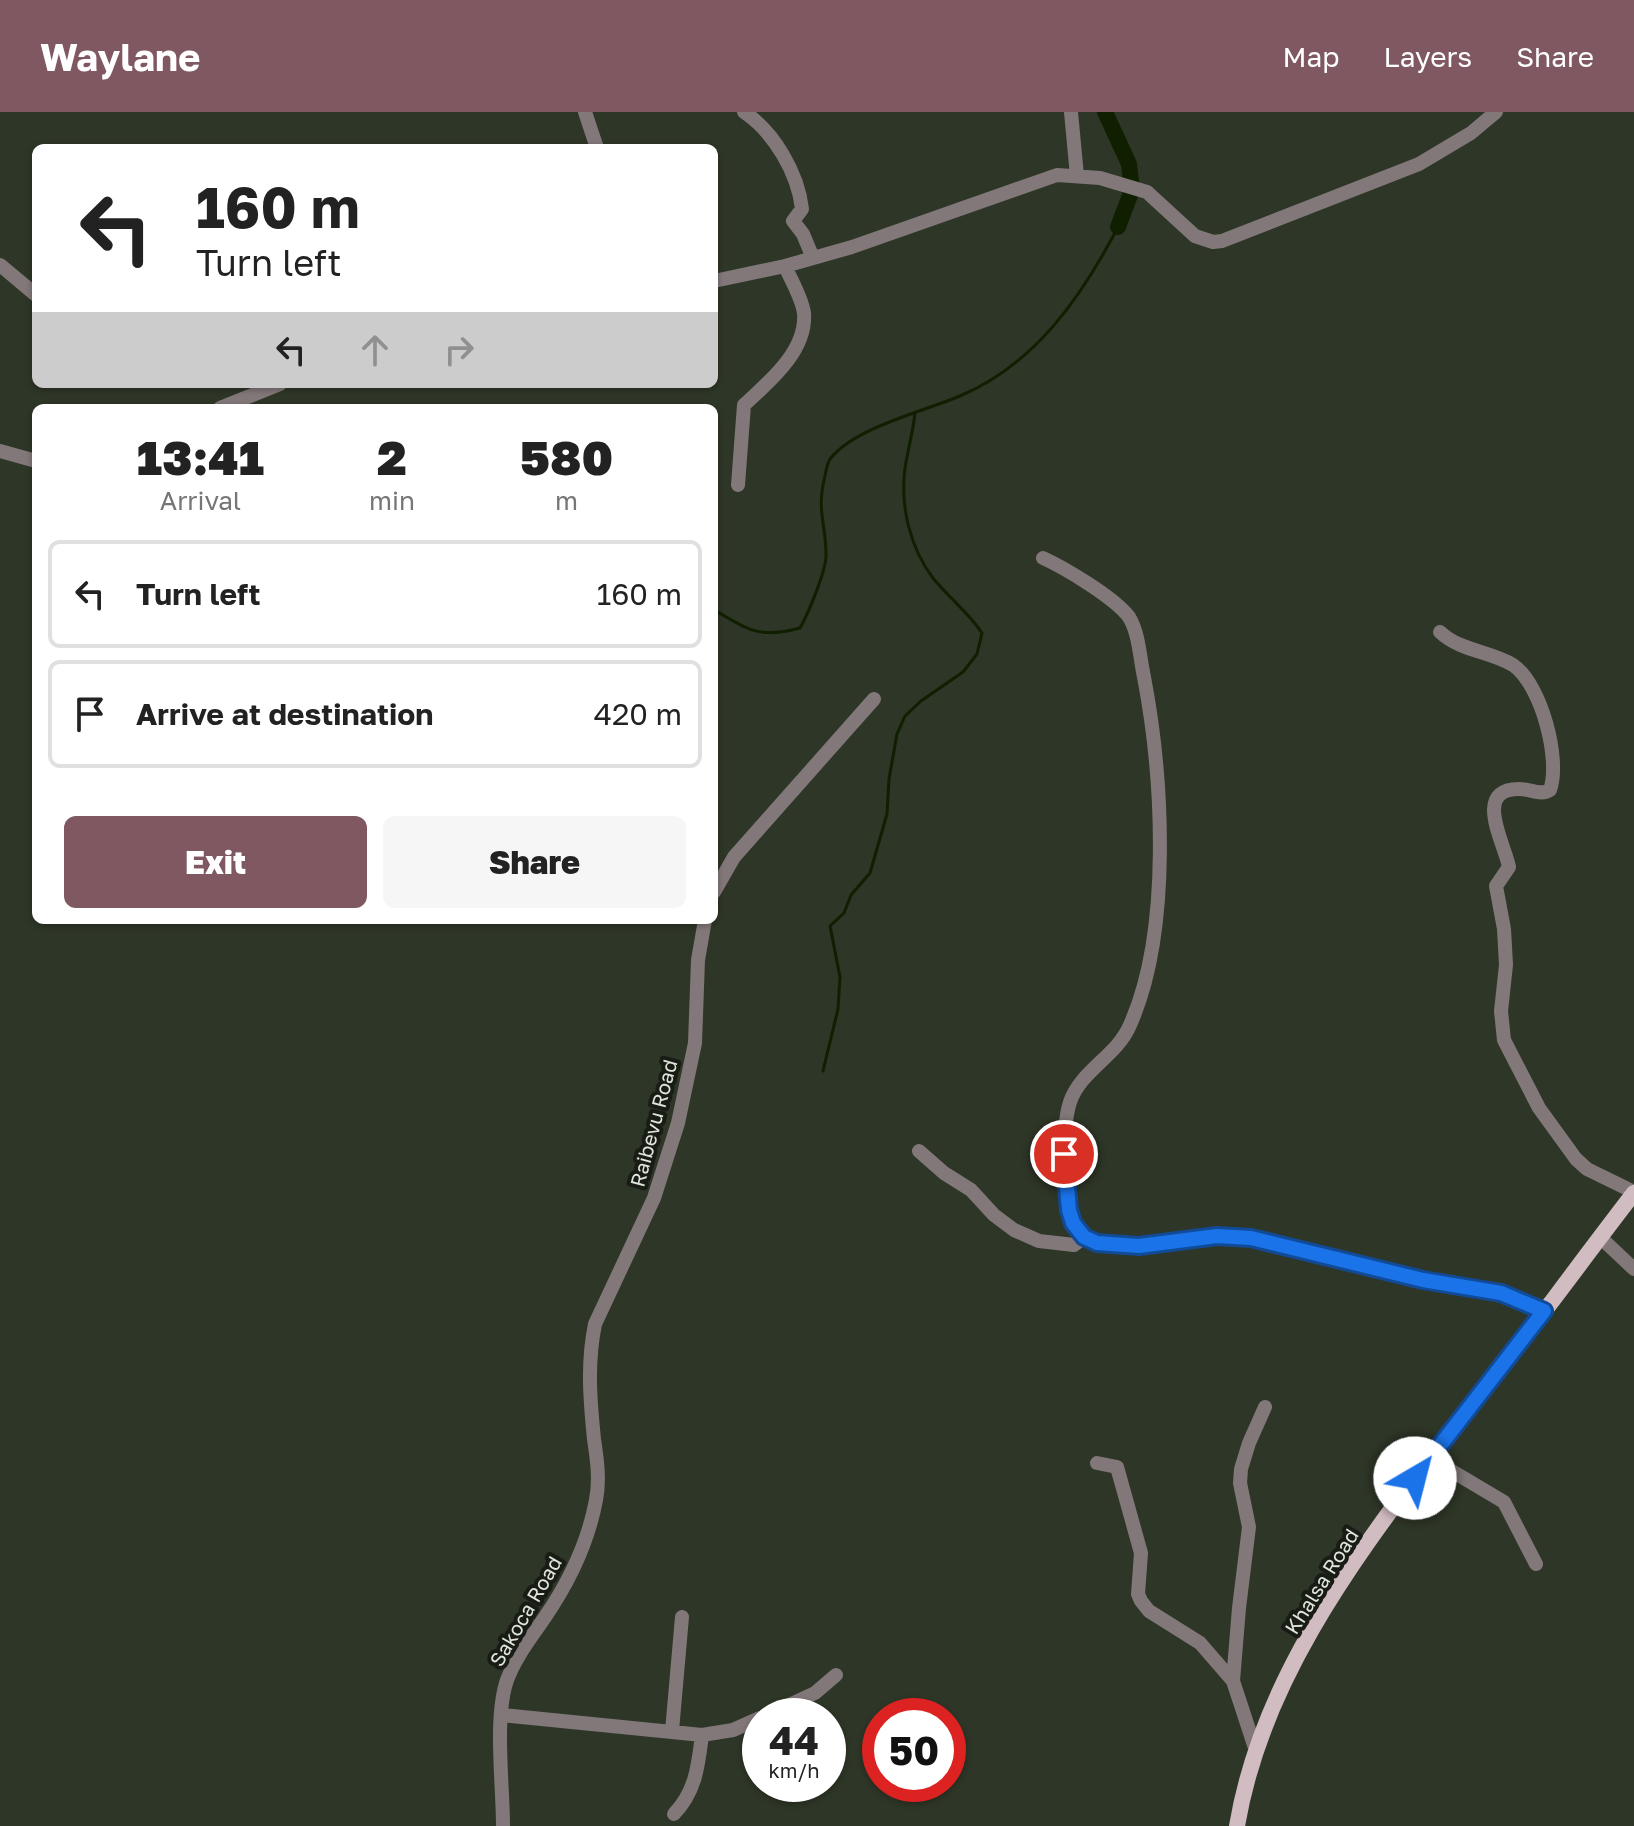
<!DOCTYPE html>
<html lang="en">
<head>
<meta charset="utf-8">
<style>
	:root { --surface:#fff; --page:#f6f6f6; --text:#222; --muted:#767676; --line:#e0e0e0; --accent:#7f5862 }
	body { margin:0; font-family:"Golos Text",sans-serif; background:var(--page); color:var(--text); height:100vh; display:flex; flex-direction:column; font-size:30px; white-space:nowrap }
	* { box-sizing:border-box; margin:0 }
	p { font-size:26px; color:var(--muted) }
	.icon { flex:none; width:44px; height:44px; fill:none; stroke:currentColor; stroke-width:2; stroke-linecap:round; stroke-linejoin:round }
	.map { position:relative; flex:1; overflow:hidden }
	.sheet { position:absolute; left:32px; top:292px; width:686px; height:520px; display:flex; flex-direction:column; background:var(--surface); border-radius:12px; box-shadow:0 2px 6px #0004 }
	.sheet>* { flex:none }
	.banner { position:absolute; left:32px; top:32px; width:686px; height:244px; border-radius:12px; box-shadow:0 2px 6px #0004; background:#fff; color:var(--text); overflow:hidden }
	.speed { position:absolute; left:742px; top:1586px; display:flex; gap:16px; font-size:40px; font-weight:700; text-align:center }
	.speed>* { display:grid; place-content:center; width:104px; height:104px; border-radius:50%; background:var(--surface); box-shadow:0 2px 6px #0004; line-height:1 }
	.speed small { font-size:20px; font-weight:400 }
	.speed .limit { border:12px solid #d22; background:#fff; color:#111 }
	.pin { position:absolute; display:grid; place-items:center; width:68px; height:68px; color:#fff; margin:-34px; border:4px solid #fff; border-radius:50%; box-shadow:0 2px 8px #0007 }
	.me { position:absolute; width:88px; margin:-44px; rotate:37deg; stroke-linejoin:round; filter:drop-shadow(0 0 6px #0008) }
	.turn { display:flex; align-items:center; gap:28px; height:168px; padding:0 32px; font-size:36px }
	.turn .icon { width:104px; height:104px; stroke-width:2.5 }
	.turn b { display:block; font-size:56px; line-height:68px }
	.lanes { display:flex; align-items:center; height:76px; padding:0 32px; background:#0003; justify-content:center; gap:40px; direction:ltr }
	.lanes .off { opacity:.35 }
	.eta { display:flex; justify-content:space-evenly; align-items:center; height:136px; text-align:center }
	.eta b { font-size:48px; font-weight:800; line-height:56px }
	.button { display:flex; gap:16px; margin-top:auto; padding:16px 32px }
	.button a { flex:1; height:92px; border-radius:12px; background:var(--accent); color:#fff; font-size:32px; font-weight:800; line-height:92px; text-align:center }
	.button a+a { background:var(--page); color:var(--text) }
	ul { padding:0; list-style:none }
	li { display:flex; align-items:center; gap:24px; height:108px; margin:0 16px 12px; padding:0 16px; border:4px solid var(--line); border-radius:12px }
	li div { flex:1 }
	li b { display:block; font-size:30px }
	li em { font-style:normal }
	header { display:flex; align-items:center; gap:48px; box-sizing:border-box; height:112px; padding:0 40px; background:var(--accent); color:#fff }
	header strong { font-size:38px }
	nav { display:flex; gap:44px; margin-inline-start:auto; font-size:28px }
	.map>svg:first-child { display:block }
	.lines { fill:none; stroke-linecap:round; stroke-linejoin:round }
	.stream { stroke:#0f1f00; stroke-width:3 }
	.river { stroke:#0f1f00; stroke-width:16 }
	.minor { stroke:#82787a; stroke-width:14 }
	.major { stroke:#d1bcc1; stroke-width:16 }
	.route-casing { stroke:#114b97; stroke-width:20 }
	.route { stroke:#1a73e8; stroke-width:14 }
	.labels { text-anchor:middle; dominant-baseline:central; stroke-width:8; stroke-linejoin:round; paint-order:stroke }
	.street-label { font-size:20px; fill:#e0e6dc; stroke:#181c15 }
</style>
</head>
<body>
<header>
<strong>Waylane</strong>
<nav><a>Map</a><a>Layers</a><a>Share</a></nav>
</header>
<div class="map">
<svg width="1634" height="1714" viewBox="0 0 1634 1714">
	<rect width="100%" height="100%" fill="#2e3627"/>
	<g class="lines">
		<path class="stream" d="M 714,498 C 749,518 759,527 800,516 C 808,502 827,457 826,442 C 826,411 816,399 825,364 C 826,359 827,352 830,347 C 856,315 922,300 960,284 C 1035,252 1081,186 1118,115
			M 823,959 L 838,897 L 840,865 L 830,814 L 844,801 L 851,783 L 870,761 L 887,702 L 889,667 L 897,622 L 905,604 L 921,589 L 963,560 L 977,542 L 982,521 C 968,500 949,486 933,466 C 910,436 900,394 905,356 C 908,337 913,320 915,301"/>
		<path class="river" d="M 1105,0 L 1129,52 L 1132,78 L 1118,115"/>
		<path class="minor" d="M 585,0 L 597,36
			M 744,0 C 774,20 798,61 802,97 L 793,109 L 803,122 L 813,146
			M 1071,0 L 1077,64
			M 0,153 L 36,183
			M 714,169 L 785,154 L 852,135 L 1057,63 L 1100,66 L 1147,80 L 1195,124 L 1213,130 L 1222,129 L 1419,52 L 1471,21 L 1496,0
			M 220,296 L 280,272
			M 0,339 L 36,349
			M 738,373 L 744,293 C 769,270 807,239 804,201 C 802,186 791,168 785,154
			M 1043,446 C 1065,456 1115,486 1129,505 C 1139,521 1140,547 1144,565 C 1163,665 1172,819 1130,913 C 1117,944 1081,958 1070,990 C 1061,1017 1060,1103 1081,1122 C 1112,1150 1195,1123 1233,1124 C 1255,1124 1278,1131 1299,1137 C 1329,1145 1359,1152 1389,1160 C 1425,1168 1463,1171 1499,1180 C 1515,1184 1529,1192 1544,1199
			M 1440,520 C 1460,539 1490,539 1513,553 C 1541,572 1561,647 1550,678 C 1541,684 1531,677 1519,677 C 1472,677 1505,732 1509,755 L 1496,774 L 1504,817 L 1506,853 L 1501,899 L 1504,928 L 1539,996 L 1576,1047 L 1587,1057 L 1634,1080
			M 714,780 L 734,745 L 874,587
			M 919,1039 L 944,1061 L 971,1078 L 994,1103 L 1014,1118 L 1039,1129 L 1074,1133 L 1084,1125
			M 1600,1125 L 1634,1157
			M 1430,1346 L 1504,1390 L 1536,1452
			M 1097,1351 L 1117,1355 L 1141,1441 L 1138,1482 L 1141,1489 L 1149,1499 L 1200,1531 L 1233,1569 L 1256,1639
			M 1233,1569 L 1239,1496 L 1249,1415 L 1240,1371 L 1241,1357 L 1249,1331 L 1265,1295
			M 502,1603 L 702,1623 L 733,1618 L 760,1606
			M 765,1604 L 815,1581 L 836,1563
			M 672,1619 L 682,1505
			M 674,1702 C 696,1679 698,1654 702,1623
			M 503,1714 C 503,1672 494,1606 507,1568 C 516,1544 531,1526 545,1505 C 569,1470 588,1431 596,1388 C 600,1368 597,1347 594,1327 C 590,1288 587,1251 595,1212 L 654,1086 L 678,1011 L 695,931 L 698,848 L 705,808"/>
		<path class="major" d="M 1237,1714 C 1261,1571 1349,1454 1433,1341 C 1472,1289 1514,1239 1553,1188 C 1580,1152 1607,1116 1634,1081"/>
	</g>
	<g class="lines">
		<g class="route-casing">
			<path id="route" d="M 1064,1042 L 1069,1098 L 1073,1111 L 1084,1125 L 1097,1131 L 1139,1134 L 1217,1124 L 1251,1126 L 1423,1168 L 1501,1181 L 1544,1199 L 1415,1366"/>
		</g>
		<use href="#route" class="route"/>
	</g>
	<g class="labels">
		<g class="street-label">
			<text transform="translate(653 1011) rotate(-75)">Raibevu Road</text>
			<text transform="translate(1321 1469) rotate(-58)">Khalsa Road</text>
			<text transform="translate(525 1499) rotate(-60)">Sakoca Road</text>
		</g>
	</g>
</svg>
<div class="speed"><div>44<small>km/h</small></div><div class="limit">50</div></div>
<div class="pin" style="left:1064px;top:1042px;background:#d93025"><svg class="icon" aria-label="arrive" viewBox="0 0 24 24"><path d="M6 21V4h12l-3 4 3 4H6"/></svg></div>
<svg class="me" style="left:1415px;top:1366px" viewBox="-20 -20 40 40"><circle r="19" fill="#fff"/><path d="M0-13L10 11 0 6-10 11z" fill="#1a73e8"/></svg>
<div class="banner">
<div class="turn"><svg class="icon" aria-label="left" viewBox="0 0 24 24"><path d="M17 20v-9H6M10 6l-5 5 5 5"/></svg><div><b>160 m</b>Turn left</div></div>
<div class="lanes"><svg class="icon" aria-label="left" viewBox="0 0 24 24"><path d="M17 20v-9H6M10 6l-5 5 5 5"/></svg><svg class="icon off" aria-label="ahead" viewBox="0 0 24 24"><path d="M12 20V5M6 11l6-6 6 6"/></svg><svg class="icon off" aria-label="right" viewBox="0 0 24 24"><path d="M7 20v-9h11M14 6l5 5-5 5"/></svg></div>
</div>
<section class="sheet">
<div class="eta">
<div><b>13:41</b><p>Arrival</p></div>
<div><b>2</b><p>min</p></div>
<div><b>580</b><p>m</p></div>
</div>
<ul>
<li><svg class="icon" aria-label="left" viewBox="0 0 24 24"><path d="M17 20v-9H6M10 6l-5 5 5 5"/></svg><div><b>Turn left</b></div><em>160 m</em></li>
<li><svg class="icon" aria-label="arrive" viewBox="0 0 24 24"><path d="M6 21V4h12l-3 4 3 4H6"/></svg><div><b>Arrive at destination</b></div><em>420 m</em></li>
</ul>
<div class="button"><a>Exit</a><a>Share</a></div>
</section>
</div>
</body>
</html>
